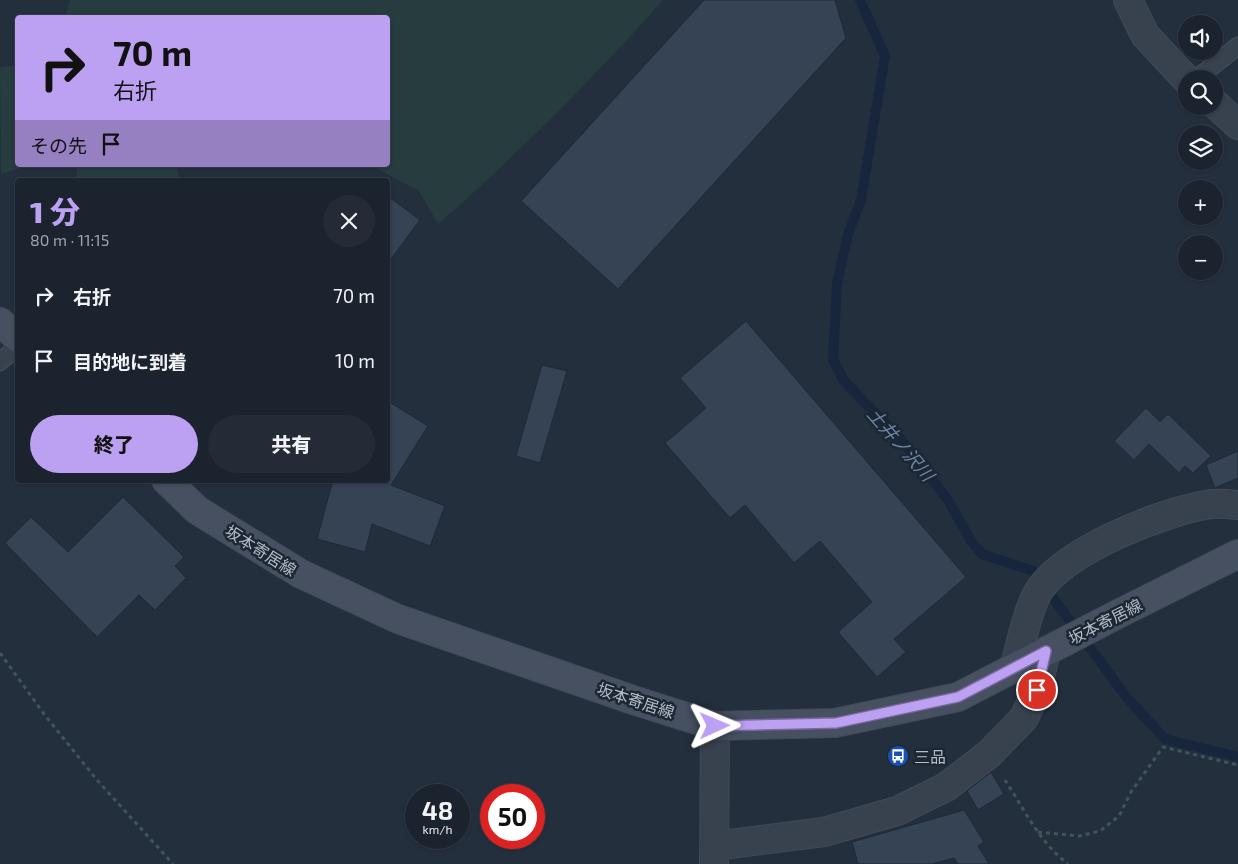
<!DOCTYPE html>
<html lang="ja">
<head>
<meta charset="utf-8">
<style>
	:root { --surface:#1b232e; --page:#242b36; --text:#f1f3f6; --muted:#a0a4aa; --line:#39404a; --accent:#bca0f2 }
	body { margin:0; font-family:"Exo 2","Noto Sans JP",sans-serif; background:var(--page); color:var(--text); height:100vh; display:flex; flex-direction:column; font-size:19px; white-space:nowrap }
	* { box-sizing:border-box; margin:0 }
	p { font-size:16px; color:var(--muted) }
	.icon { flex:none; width:28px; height:28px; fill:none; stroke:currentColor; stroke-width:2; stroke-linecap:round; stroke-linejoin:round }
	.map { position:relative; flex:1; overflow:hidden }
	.side { position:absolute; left:15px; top:178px; width:375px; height:305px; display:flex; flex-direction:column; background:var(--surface); border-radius:5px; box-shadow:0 1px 4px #0004,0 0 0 1px var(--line) }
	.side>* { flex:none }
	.top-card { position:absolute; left:15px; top:15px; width:375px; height:152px; border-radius:5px; box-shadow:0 1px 4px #0004,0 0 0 1px var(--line); background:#bca0f2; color:#111; overflow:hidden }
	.buttons { position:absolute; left:1178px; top:15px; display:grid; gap:10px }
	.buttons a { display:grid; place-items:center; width:45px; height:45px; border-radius:50%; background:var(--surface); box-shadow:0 1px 4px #0004,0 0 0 1px var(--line); font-size:25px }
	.speed { position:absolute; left:405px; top:784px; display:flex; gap:10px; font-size:25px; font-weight:700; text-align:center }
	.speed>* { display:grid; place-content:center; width:65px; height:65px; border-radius:50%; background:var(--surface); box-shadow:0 1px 4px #0004,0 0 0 1px var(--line); line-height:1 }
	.speed small { font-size:12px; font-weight:400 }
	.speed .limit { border:8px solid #d22; background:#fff; color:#111 }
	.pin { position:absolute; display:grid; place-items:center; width:42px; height:42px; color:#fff; margin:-21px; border:2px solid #fff; border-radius:50%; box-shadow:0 1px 5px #0007 }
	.me { position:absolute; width:55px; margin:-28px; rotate:89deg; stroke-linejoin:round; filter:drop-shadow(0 0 4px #0008) }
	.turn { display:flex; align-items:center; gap:18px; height:105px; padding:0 15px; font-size:22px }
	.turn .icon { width:65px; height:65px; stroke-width:2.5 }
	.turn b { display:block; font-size:35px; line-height:42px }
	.then { display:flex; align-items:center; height:48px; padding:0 15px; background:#0003; gap:10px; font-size:19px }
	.round { display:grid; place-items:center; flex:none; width:52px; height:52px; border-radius:26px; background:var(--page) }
	.headline { display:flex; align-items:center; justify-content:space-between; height:85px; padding:0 15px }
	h1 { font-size:30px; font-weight:800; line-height:38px; color:var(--accent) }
	.cta { display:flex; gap:10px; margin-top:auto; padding:10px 15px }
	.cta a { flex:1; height:58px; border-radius:30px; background:var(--accent); color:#111; font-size:20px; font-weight:800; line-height:58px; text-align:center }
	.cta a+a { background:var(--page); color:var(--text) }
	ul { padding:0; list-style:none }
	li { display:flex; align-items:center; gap:15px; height:65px; padding:0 15px }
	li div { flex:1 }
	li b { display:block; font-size:19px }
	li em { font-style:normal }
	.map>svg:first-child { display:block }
	.green { fill:#263c3f }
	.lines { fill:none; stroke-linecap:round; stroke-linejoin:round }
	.stream { stroke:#17263c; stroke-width:10 }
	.building { fill:#364354; stroke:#1f2835 }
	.lane-casing { stroke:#414a57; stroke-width:19 }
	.street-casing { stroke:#414a57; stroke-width:30 }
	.secondary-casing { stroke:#414a57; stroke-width:30 }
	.path { stroke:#3f5557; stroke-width:3; stroke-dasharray:4 4; stroke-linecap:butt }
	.lane { stroke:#38414e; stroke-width:16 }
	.street { stroke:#38414e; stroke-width:28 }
	.secondary { stroke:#465061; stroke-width:28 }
	.route-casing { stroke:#7a689d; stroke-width:12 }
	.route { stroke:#bca0f2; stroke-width:9 }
	.labels { text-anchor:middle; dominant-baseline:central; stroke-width:5; stroke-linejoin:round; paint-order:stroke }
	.street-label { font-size:16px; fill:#b4bcc9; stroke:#1d2633 }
	.poi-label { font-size:16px; fill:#b4bcc9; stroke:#1d2633; text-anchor:start }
	.water-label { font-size:18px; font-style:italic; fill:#6d86a8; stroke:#1d2633 }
</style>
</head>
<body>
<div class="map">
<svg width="1238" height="864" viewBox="0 0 1238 864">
	<rect width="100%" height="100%" fill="#242f3e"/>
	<path class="green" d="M 70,0 L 663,0 C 593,79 518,154 438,224 L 419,191 L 370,165 L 388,165 L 388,18 L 65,17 Z
		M 17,65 L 18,165 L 32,165 L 1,174 L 0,67 Z
		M 77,165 L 177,165 L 179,180 L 77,180 Z"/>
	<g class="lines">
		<path class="stream" d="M 860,0 L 885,56 L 861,200 L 848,234 L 837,284 L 833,359 L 844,381 L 900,438 L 948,500 L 971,541 L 982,554 L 1033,571 L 1128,699 L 1165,739 L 1238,757"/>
	</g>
	<path class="building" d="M 704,0 L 835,0 L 846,38 L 618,289 L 521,201 Z
		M 388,196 L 420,220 L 388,263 Z
		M 746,321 L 966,577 L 894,639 L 906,652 L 877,677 L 838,632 L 872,602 L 820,541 L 794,563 L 745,505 L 730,518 L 665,443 L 706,408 L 680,378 Z
		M 542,365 L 567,371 L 540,463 L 516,456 Z
		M 388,401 L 428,426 L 391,485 L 445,506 L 430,546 L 372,524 L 365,552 L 317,539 L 333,480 L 379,480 L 388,483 Z
		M 1146,408 L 1160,422 L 1168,414 L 1211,456 L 1193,473 L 1185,466 L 1179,473 L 1149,444 L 1134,460 L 1114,441 Z
		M 1238,451 L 1238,478 L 1215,488 L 1206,465 Z
		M 123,497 L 184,557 L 175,566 L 186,578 L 155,610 L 139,595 L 97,637 L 5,543 L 31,517 L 68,552 Z
		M 991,772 L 1004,794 L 978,810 L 967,791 Z
		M 964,810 L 984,842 L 978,846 L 989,864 L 958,864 L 954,858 L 932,864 L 858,864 L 852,842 Z"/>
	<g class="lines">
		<g class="lane-casing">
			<path id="lane" d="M 1196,79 L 1238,46
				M 0,362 L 18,346"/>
		</g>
		<g class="street-casing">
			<path id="street" d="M 1128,0 L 1145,35 L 1186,79
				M 1214,103 L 1238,125
				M 1014,669 C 1020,647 1028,607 1040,589 C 1068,549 1164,511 1211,504 C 1220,503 1229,504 1238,505
				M 715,846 L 824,832 L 897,811 L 946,787 L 989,754 L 1024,718 L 1037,690 L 1046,651
				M 714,864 L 715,726"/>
		</g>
		<g class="secondary-casing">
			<path id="secondary" d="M 0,322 L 18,338
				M 166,480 L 197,510 L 301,574 L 398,619 L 633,700 L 715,726 L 835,723 L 958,697 L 1118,614 L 1238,554"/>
		</g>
		<path class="path" d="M 0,653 L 44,714 L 97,780 L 173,864
			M 1005,780 C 1024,809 1040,843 1068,864
			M 1038,832 L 1079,836 L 1100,831 L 1119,816 L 1131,792 L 1163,747 L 1238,765"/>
		<use href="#lane" class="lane"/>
		<use href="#street" class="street"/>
		<use href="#secondary" class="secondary"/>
	</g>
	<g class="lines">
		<g class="route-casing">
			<path id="route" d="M 715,726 L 836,723 L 958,697 L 1046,651 L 1037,690"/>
		</g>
		<use href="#route" class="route"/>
	</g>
	<defs>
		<g id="bus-disc" transform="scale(1.125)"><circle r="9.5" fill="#1a4fb4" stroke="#1d2633"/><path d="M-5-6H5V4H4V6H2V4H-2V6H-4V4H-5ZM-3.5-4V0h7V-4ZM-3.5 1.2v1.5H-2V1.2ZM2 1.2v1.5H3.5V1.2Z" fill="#fff"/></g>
	</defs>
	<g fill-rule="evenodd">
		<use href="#bus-disc" x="898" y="756"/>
	</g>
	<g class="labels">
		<g class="street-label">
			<text transform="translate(261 550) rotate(32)">坂本寄居線</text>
			<text transform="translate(1105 621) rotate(-27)">坂本寄居線</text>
			<text transform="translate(636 700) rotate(18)">坂本寄居線</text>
		</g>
		<g class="poi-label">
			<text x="914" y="756">三品</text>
		</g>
		<g class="water-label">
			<text transform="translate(901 444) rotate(49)">土井ノ沢川</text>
		</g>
	</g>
</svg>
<div class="buttons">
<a><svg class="icon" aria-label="sound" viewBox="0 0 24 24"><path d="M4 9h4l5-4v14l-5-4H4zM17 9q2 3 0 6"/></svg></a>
<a><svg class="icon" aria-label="search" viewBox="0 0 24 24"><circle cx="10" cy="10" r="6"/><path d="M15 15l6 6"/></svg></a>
<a><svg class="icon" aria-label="layers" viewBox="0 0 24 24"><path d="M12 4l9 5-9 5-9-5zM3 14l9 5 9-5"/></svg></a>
<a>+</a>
<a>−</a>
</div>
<div class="speed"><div>48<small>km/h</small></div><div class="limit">50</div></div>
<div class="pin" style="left:1037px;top:690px;background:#d93025"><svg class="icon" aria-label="arrive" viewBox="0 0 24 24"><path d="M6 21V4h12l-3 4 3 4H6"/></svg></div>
<svg class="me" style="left:715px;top:726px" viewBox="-20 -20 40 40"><path d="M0-17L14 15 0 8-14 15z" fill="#bca0f2" stroke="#fff" stroke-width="4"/></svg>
<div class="top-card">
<div class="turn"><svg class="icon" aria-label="right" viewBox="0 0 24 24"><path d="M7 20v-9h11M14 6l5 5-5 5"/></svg><div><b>70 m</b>右折</div></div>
<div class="then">その先<svg class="icon" aria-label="arrive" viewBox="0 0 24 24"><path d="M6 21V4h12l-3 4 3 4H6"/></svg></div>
</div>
<section class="side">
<div class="headline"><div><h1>1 分</h1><p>80 m · 11:15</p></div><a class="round"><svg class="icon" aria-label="close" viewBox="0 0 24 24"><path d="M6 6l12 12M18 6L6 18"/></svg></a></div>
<ul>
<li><svg class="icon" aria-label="right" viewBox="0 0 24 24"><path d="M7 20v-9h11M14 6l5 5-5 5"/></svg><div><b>右折</b></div><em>70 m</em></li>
<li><svg class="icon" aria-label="arrive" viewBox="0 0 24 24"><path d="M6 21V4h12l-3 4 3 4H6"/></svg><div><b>目的地に到着</b></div><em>10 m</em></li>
</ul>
<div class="cta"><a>終了</a><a>共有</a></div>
</section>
</div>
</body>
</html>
